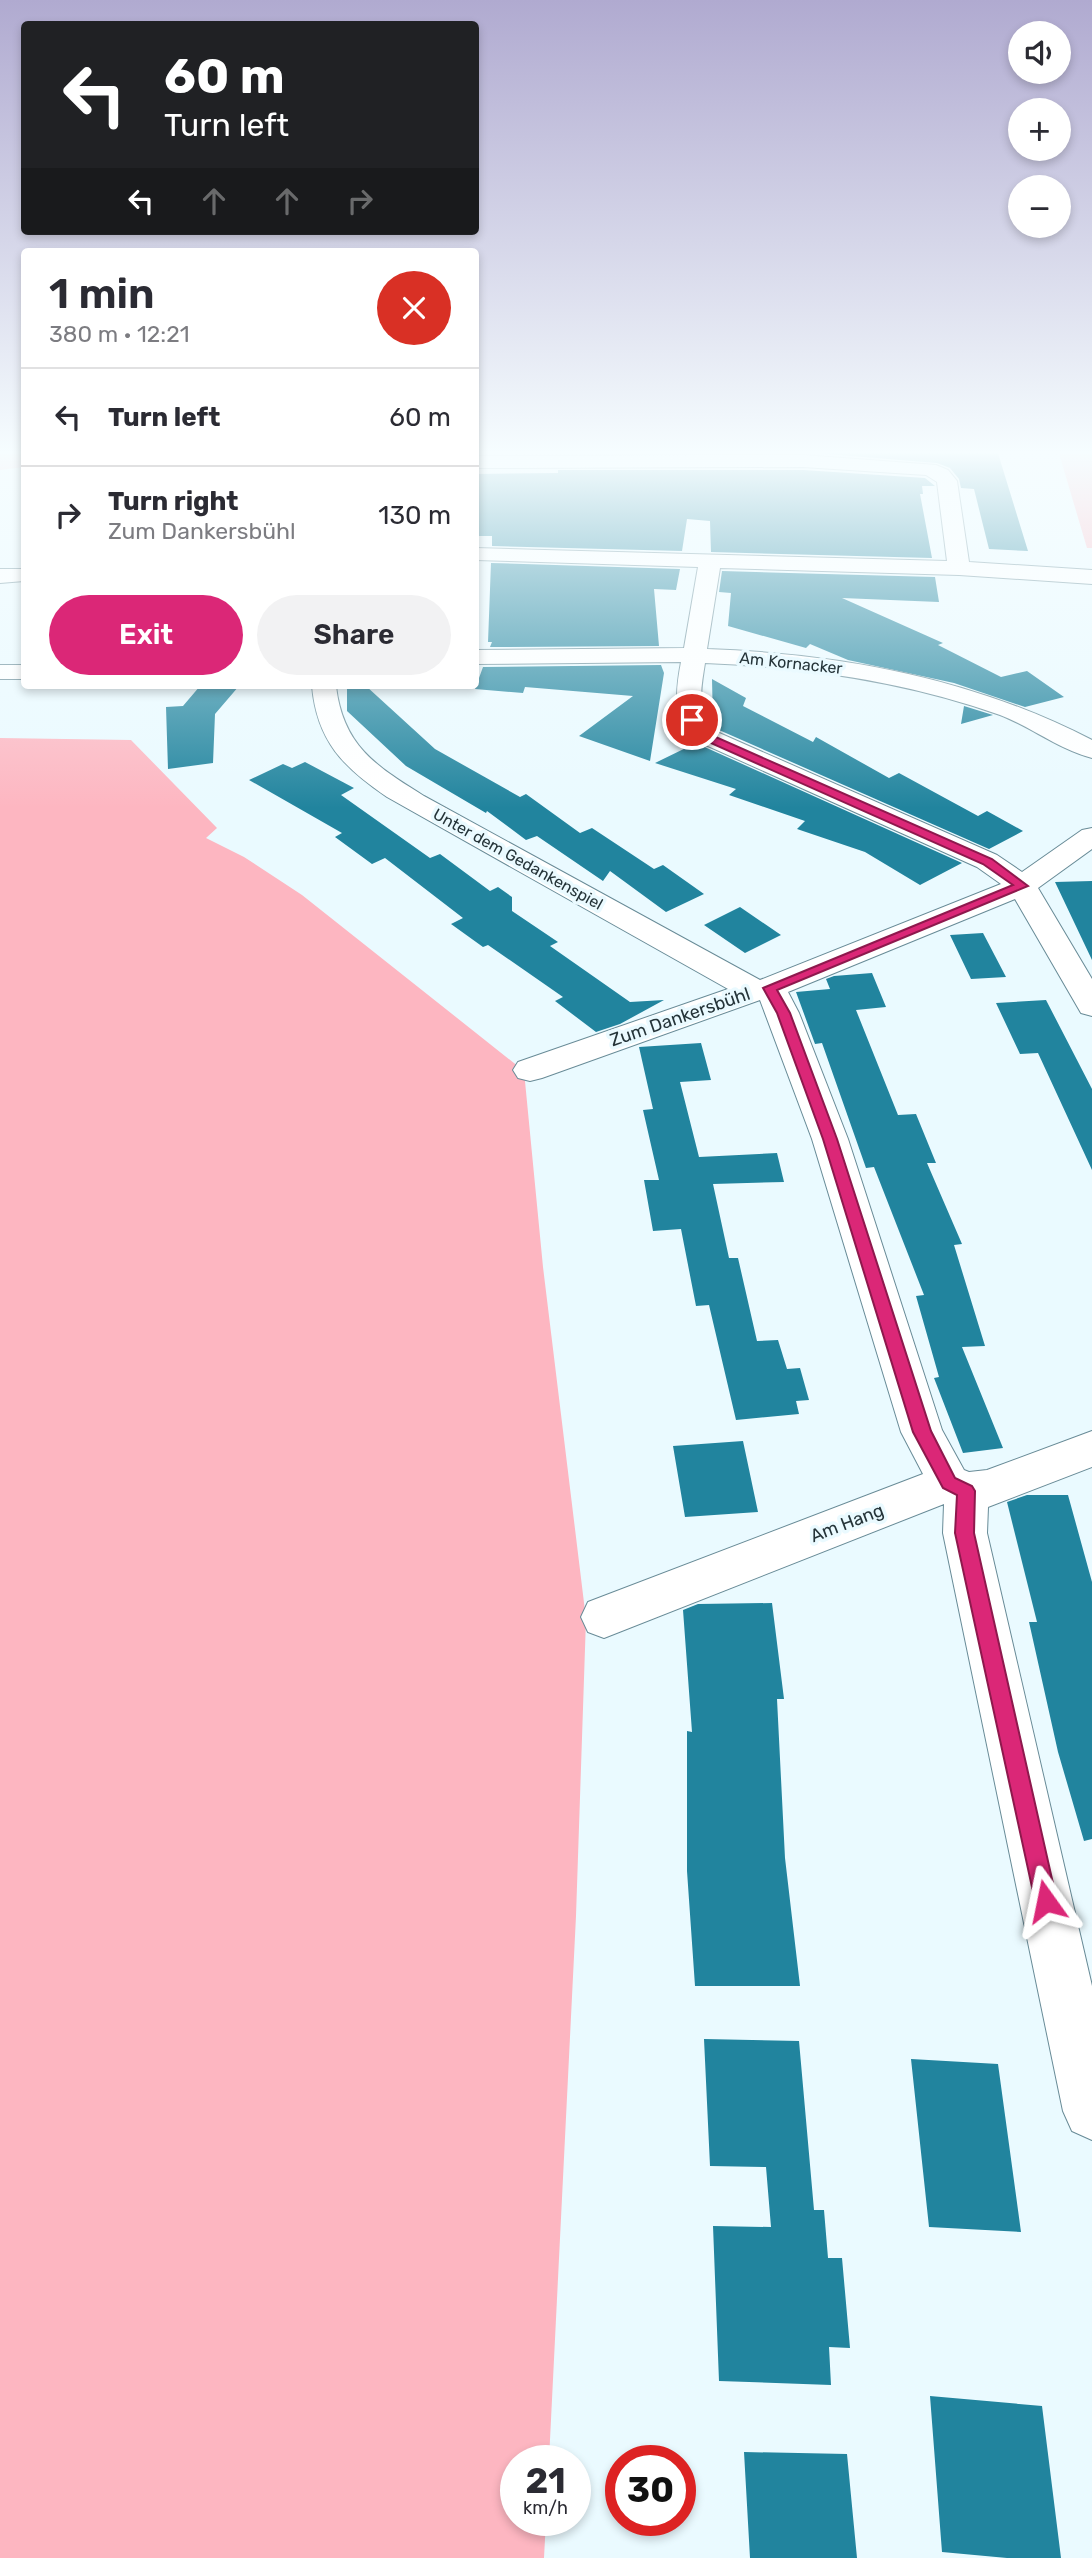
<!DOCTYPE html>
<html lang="en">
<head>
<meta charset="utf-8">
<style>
	:root { --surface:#fff; --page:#f2f2f3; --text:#2b2b33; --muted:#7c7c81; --line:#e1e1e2; --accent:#db2777 }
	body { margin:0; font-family:Rubik,sans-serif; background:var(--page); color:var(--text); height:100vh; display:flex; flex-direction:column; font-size:26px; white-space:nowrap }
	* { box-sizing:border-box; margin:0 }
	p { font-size:23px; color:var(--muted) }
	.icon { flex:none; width:38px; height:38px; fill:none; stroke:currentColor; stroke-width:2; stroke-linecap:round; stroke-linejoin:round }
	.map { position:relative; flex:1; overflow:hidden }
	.panel { position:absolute; left:21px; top:248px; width:458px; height:441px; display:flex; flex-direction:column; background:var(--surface); border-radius:7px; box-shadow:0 4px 10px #0003 }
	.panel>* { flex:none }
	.banner { position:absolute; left:21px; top:21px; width:458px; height:214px; border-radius:7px; box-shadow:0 4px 10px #0003; background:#202124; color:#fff; overflow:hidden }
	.controls { position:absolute; left:1008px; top:21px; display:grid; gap:14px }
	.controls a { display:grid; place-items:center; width:63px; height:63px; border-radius:50%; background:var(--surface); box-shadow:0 4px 10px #0003; font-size:35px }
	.speed { position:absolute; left:500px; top:2445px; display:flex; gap:14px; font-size:35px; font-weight:700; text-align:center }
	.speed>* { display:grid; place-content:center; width:91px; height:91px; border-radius:50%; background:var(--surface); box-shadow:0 4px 10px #0003; line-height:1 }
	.speed small { font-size:18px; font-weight:400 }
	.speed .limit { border:10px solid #d22; background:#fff; color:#111 }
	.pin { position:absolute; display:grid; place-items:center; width:60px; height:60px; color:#fff; margin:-30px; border:4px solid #fff; border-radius:50%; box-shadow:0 2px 7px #0007 }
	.me { position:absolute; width:77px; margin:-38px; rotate:348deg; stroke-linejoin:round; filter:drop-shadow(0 0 5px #0008) }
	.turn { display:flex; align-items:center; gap:24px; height:147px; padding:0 28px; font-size:32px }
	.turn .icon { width:91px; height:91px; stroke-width:2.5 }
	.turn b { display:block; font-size:49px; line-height:60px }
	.lanes { display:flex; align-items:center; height:66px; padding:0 28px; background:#0003; justify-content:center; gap:35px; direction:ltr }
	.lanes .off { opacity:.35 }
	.round { display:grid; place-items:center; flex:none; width:74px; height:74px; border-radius:37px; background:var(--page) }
	.head { display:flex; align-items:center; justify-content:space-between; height:119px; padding:0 28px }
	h1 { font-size:42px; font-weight:600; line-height:52px }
	.cta { display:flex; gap:14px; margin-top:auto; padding:14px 28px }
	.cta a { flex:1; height:80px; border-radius:42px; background:var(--accent); color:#fff; font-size:28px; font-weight:600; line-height:80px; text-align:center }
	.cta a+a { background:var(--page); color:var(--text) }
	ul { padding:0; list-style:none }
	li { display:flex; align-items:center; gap:21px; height:98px; padding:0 28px; border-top:2px solid var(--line) }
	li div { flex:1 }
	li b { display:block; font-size:26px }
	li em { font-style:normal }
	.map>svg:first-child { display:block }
	.green { fill:#fdb6c1 }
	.building { fill:#21849e }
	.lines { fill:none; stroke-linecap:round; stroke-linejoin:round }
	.minor-casing { stroke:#688b97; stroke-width:2 }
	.minor { fill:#fff; fill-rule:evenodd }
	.route { fill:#db2777; stroke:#8e194d; stroke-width:2 }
	.labels { text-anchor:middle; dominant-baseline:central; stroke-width:7; stroke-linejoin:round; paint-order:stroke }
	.far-street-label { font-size:16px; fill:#253439; stroke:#eafaff }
	.street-label { font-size:18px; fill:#253439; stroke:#eafaff }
</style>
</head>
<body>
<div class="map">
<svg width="1092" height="2558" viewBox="0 0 1092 2558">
	<rect width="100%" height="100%" fill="#eafaff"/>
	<path class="green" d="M 0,450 L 24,450 L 24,467 L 0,470 Z
		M 1058,450 L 1092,450 L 1092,548 L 1087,548 Z
		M 0,738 L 131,740 L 217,828 L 206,838 L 244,857 L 302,895 L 524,1071 L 543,1267 L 586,1619 L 576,1916 L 549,2460 L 516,2460 L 516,2520 L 546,2520 L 544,2558 L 0,2558 Z"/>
	<path class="building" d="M 618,450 L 997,450 L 1028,551 L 989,549 L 974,489 L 961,488 L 959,479 L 950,468 L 937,463 L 803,452 L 618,453 Z
		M 558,470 L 803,470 L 925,478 L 935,486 L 922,486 L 923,494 L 920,494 L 932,558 L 711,552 L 710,521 L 687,519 L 682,551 L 492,546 L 492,536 L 476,536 L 476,474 L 558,473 Z
		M 491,563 L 680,569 L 676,590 L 654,589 L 659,646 L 490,647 L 492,642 L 488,642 Z
		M 722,571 L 935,577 L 939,602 L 842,598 L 943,643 L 938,645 L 1001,677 L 1027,671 L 1064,697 L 1025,707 L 954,683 L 848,660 L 810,644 L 806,648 L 728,626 L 731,593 L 719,592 Z
		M 661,665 L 664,673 L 650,761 L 579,736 L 633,696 L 525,687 L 523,693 L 475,689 L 483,667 Z
		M 712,679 L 746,698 L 743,706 L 813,742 L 816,737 L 889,778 L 899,773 L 978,816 L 987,811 L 1023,831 L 989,849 L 719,730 L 713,724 Z
		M 200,686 L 239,686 L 215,714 L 213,763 L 168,769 L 166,707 L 183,706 Z
		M 347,686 L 366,686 L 435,749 L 520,797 L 526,794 L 580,833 L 592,828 L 654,869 L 663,865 L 704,894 L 666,912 L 610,871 L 603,881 L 537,836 L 526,840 L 487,811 L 486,813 L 406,766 L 347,711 Z
		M 964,706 L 993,715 L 961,724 Z
		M 696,743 L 698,744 L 962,863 L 920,885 L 865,852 L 797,829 L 805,821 L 729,795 L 736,789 L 655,763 Z
		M 305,762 L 354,788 L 341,795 L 430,858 L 440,854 L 490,891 L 498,887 L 512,897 L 512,911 L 558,942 L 550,946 L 630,1002 L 664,1000 L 620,1024 L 596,1032 L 555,1001 L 563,997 L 488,945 L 483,947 L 451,924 L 463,918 L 385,858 L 372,864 L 335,837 L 342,833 L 249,780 L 283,764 L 292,768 Z
		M 1092,881 L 1092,960 L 1055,882 Z
		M 740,907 L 781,935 L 745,953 L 704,925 Z
		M 983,933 L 1006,977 L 971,979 L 950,935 Z
		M 872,973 L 886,1007 L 856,1010 L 898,1115 L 916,1114 L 936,1163 L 927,1163 L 962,1244 L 954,1245 L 985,1346 L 962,1347 L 1003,1448 L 963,1453 L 934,1378 L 939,1377 L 916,1296 L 924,1295 L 874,1167 L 866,1168 L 822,1043 L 815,1044 L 796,992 L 830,989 L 826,979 L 834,976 Z
		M 1046,1000 L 1092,1089 L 1092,1170 L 1038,1053 L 1020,1054 L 996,1003 Z
		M 701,1043 L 711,1080 L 680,1082 L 699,1157 L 777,1153 L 784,1182 L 713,1184 L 729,1258 L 738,1258 L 757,1341 L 778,1340 L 787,1369 L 800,1368 L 809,1400 L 796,1401 L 799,1414 L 736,1420 L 709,1305 L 696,1306 L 681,1229 L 653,1231 L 644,1180 L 659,1180 L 643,1110 L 653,1109 L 639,1047 Z
		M 743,1441 L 758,1512 L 685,1517 L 673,1446 Z
		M 1027,1495 L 1068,1495 L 1092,1582 L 1092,1839 L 1084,1841 L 1058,1752 L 1029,1622 L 1037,1622 L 1007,1502 Z
		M 772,1603 L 784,1699 L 777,1699 L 785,1858 L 800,1986 L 695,1986 L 687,1871 L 687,1731 L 692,1732 L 683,1610 L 698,1604 Z
		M 704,2039 L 799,2041 L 814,2210 L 824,2210 L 828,2258 L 842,2258 L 850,2348 L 829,2347 L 831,2385 L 719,2381 L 713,2226 L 771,2227 L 766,2167 L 710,2166 Z
		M 911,2059 L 998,2064 L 1021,2232 L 929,2227 Z
		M 930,2396 L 1042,2406 L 1061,2558 L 1007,2558 L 942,2552 Z
		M 744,2452 L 847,2454 L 857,2558 L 750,2558 Z"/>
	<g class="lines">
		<g class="minor-casing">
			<path id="minor" d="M 803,455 L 936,465 L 948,470 L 957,481 L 969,562 L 1092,570 L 1092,584 L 959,575 L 720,568 L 707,649 C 842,654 972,678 1092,740 L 1092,758 C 1060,750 1031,727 1000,715 C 904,681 806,667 705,663 C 701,689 695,713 717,732 L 997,855 L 1022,872 L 1082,830 L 1092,828 L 1092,849 L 1038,888 L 1092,979 L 1092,1016 L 1081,1013 L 1015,899 L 788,992 L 799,1013 L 848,1139 L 942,1430 L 964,1470 L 969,1472 L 987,1470 L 1092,1431 L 1092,1467 L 988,1507 L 987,1533 L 1092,1986 L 1092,2140 L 1072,2131 L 1063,2111 L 943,1533 L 944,1504 L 604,1638 L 588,1632 L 581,1617 L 588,1602 L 923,1474 L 901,1432 L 812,1139 L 760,1000 L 542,1078 L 530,1081 L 518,1078 L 513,1070 L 518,1062 L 728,989 L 387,797 C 343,767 317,741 312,686 L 336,686 C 343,746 376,766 424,796 L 760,980 L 1001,884 L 977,867 L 699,742 C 672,720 675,694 681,662 L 476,664 L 476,650 L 684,648 L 698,567 L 476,560 L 476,548 L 947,561 L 937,482 L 926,475 L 803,467 L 476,468 L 476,456 Z
				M 0,569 L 24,569 L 24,581 L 0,583 Z
				M 0,665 L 24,665 L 24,679 L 0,679 Z"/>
		</g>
		<use href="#minor" class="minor"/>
	</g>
	<linearGradient id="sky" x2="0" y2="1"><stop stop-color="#b0aad0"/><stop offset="0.56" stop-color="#f6fdff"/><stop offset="1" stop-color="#f6fdff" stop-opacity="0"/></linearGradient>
	<rect width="1092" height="808" fill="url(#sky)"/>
	<path class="route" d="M 692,717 L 711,735 L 992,859 L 1028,886 L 777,990 L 790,1013 L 837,1139 L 931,1431 L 955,1478 L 972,1486 L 975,1491 L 974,1533 L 1057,1901 L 1053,1909 L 1046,1912 L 1038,1909 L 1035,1901 L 955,1533 L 957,1495 L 943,1488 L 913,1432 L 823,1139 L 777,1013 L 763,988 L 1013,885 L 983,864 L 704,740 L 694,732 L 687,720 Z"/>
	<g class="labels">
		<g class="far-street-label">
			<text transform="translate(791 663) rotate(6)">Am Kornacker</text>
			<text transform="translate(518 859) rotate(29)">Unter dem Gedankenspiel</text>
		</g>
		<g class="street-label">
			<text transform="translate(680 1017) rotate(-19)">Zum Dankersbühl</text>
			<text transform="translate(847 1523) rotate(-21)">Am Hang</text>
		</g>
	</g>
</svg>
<div class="controls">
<a><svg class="icon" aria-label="sound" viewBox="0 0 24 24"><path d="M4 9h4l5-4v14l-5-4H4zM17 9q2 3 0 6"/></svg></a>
<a>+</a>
<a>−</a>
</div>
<div class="speed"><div>21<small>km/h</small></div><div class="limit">30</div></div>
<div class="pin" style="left:692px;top:720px;background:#d93025"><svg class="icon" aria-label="arrive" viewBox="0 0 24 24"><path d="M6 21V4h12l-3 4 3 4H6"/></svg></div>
<svg class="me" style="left:1046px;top:1901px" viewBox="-20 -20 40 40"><path d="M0-17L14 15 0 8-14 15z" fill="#db2777" stroke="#fff" stroke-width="4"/></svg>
<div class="banner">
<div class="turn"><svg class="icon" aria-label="left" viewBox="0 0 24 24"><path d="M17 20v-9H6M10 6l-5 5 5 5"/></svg><div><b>60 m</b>Turn left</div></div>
<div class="lanes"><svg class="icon" aria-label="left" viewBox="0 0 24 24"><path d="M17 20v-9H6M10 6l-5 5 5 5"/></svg><svg class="icon off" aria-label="ahead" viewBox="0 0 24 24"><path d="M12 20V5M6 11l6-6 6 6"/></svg><svg class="icon off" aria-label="ahead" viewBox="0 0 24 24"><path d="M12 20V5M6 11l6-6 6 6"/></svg><svg class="icon off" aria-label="right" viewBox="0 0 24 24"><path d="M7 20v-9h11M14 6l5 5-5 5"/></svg></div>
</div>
<section class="panel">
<div class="head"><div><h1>1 min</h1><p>380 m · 12:21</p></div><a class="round" style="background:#d93025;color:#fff"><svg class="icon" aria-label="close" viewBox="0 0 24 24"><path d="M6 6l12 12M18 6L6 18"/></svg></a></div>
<ul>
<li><svg class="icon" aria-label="left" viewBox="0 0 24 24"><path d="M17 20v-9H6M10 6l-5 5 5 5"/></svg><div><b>Turn left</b></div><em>60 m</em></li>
<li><svg class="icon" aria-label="right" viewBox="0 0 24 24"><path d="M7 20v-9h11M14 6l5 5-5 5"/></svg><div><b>Turn right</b><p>Zum Dankersbühl</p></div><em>130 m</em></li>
</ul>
<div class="cta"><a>Exit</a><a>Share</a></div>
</section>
</div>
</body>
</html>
